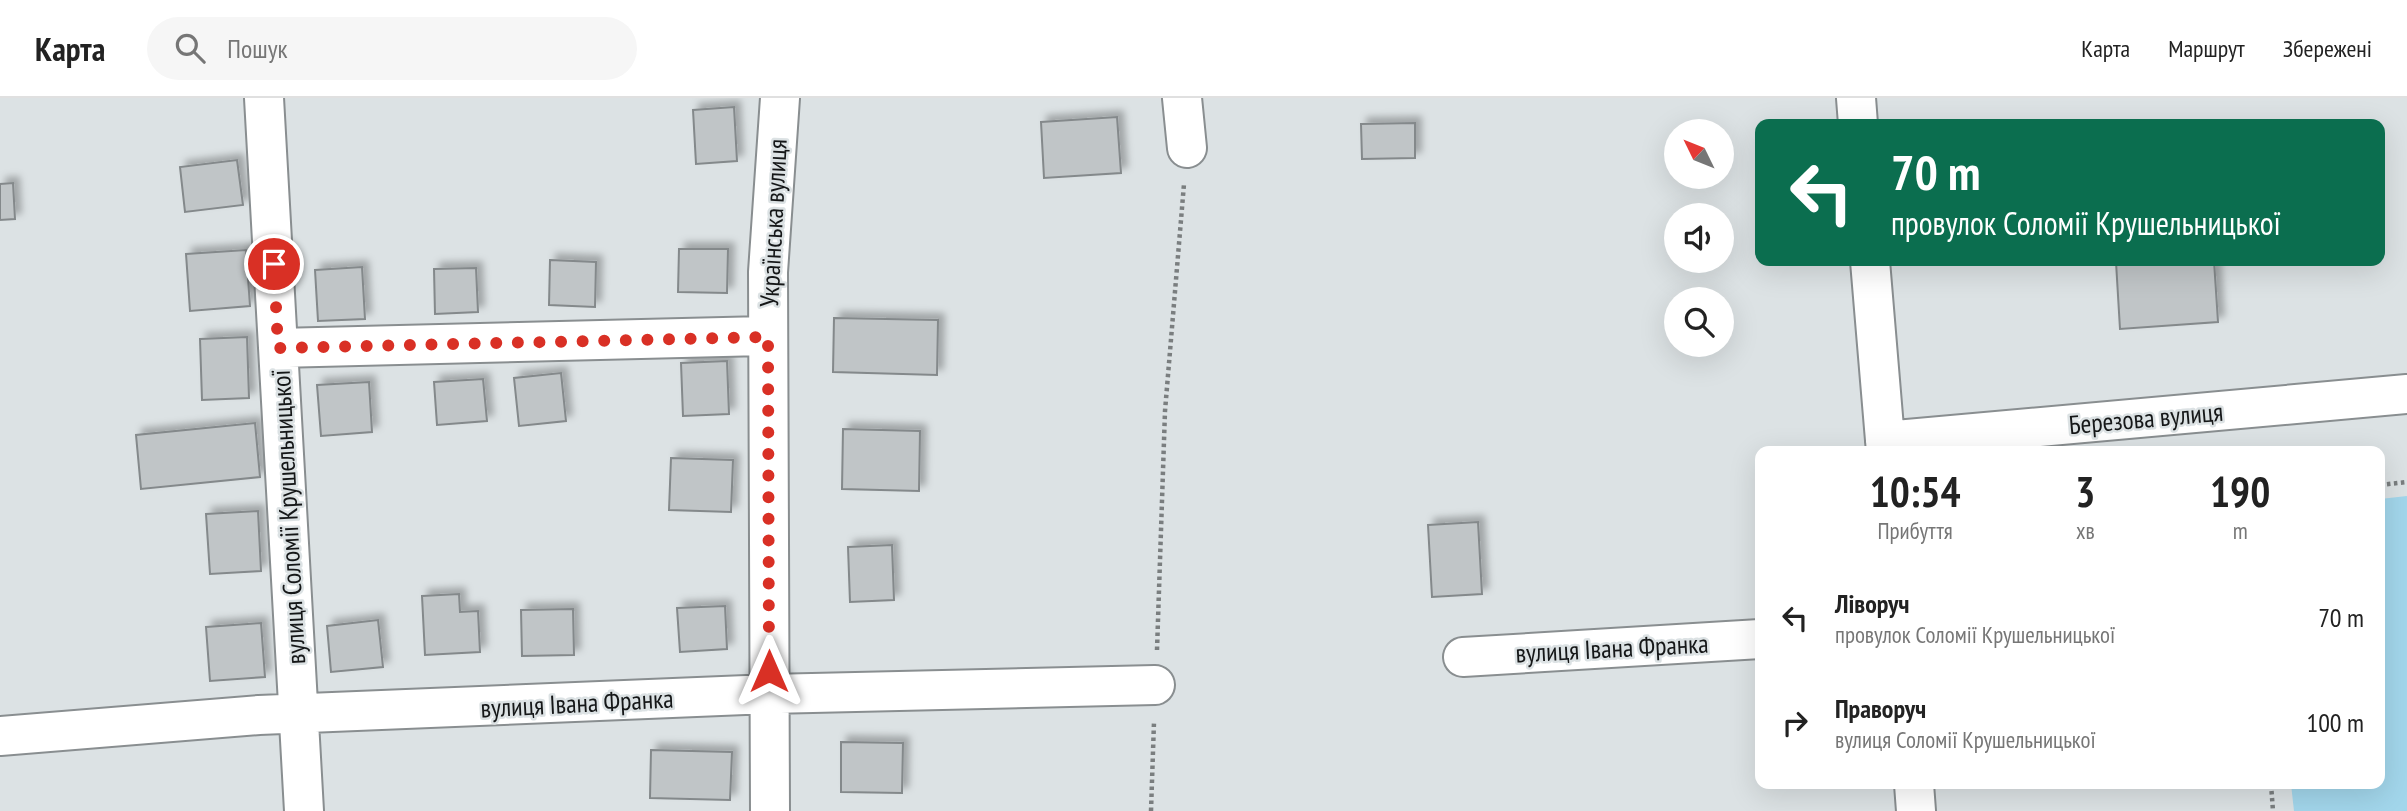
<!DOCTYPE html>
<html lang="uk">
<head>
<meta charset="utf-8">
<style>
	:root { --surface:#fff; --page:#f6f6f6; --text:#222; --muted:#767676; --line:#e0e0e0 }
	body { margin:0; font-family:"PT Sans Narrow",sans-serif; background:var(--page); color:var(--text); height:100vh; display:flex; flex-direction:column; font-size:26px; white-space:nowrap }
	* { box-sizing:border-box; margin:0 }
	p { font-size:23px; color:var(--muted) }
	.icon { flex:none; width:38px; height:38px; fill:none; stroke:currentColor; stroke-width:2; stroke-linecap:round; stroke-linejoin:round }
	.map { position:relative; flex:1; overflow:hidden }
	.panel { position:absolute; left:1755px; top:348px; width:630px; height:343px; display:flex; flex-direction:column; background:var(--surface); border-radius:14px; box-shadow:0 7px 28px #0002 }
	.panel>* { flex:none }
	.hud { position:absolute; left:1755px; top:21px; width:630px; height:147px; border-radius:14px; box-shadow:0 7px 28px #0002; background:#0b6e4f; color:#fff; overflow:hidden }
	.needle { width:46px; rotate:313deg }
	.buttons { position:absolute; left:1664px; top:21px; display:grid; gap:14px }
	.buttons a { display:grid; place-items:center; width:70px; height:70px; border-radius:50%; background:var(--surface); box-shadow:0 7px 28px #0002; font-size:35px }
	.pin { position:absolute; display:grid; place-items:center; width:60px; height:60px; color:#fff; margin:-30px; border:4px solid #fff; border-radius:50%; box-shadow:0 2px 7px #0007 }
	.me { position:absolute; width:77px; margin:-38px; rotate:0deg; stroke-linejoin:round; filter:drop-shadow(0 0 5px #0008) }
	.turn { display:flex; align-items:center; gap:24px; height:147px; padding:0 21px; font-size:32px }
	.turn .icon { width:91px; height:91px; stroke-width:2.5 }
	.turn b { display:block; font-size:49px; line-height:60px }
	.eta { display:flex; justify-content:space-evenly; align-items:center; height:119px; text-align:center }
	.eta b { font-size:42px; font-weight:600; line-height:49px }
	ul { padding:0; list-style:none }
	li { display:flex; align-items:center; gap:21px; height:105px; padding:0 21px }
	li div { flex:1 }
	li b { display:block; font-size:26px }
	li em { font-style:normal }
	header { display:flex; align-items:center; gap:42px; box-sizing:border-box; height:98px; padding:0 35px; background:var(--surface); border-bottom:2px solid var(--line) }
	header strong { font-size:33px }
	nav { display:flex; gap:38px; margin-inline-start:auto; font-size:24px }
	.search { width:490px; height:63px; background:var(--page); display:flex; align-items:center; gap:18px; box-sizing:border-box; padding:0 24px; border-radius:38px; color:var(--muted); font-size:26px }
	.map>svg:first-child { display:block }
	.green { fill:#a2d6eb }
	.building { fill:#c0c5c7; stroke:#84898b; stroke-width:2; filter:url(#shadow) }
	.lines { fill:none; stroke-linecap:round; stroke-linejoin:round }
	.street-casing { stroke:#898e90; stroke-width:42 }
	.path { stroke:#7a7e7f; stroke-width:4.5; stroke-dasharray:3.5 3.5; stroke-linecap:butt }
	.street { stroke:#fff; stroke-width:38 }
	.route { stroke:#d93025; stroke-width:12; stroke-dasharray:0 21.6 }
	.labels { text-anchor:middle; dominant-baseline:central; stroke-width:5; stroke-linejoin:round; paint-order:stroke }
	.street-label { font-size:26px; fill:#151718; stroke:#dce2e4 }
</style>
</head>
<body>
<header>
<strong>Карта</strong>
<div class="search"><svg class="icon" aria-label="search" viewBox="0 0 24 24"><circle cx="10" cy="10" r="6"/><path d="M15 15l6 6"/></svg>Пошук</div>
<nav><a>Карта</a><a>Маршрут</a><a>Збережені</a></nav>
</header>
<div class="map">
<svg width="2407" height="713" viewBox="0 0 2407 713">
	<defs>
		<filter id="shadow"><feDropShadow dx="6" dy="-6" stdDeviation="3.5" flood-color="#0004"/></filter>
	</defs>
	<rect width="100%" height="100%" fill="#dce2e4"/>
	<path class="green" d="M 2407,398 L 2407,713 L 2294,713 L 2291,686 L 2380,686 L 2380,401 Z"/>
	<path class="building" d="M 734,9 L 737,63 L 696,66 L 693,12 Z
		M 1117,19 L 1121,75 L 1044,80 L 1041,24 Z
		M 1415,25 L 1415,60 L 1362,61 L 1361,26 Z
		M 237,62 L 243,107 L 185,114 L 180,69 Z
		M 13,85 L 15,121 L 0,122 L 0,86 Z
		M 679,151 L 728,151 L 727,195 L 678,194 Z
		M 246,152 L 250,208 L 190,213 L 186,156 Z
		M 550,162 L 596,164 L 595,209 L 549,207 Z
		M 2214,163 L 2218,224 L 2120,231 L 2116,164 Z
		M 362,169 L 365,221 L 318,223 L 315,172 Z
		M 476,170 L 478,214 L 435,216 L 434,171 Z
		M 834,220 L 938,222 L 937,277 L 833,274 Z
		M 247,239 L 249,300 L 202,302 L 200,241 Z
		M 727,263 L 729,316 L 683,318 L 681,265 Z
		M 561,275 L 566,323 L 519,328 L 514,280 Z
		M 483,281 L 487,323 L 437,327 L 434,284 Z
		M 369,284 L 372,334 L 321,338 L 317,287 Z
		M 255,325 L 260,379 L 141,391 L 136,337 Z
		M 843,331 L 920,333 L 919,393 L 842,391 Z
		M 671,360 L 733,362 L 731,414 L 669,412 Z
		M 258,413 L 261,473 L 210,476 L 206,416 Z
		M 1478,424 L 1482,496 L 1432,499 L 1428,427 Z
		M 892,447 L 894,502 L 850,504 L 848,449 Z
		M 459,496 L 460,514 L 478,513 L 480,554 L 425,557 L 422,498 Z
		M 725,508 L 727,551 L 680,554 L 677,510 Z
		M 573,511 L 574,557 L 522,558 L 521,512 Z
		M 378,522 L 383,569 L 331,574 L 327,528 Z
		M 261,525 L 265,579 L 210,583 L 206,529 Z
		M 841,644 L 903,645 L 902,695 L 841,694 Z
		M 651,652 L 732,654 L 730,702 L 650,700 Z"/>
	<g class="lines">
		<g class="street-casing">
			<path id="street" d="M 264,0 L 304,713
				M 1182,0 L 1187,50
				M 1856,0 L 1858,26
				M 1870,163 L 1886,354
				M 278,250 L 768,238
				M 1885,343 L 2407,296
				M 1463,559 L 1760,541
				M 0,638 L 259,617 L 769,596 L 1155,587
				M 1914,686 L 1916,713
				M 770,713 L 768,174 L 780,0"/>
		</g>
		<path class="path" d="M 2380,387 L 2407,384
			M 1157,552 L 1165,313 L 1184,86
			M 2271,686 L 2273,713
			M 1151,713 L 1154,624"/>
		<use href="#street" class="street"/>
	</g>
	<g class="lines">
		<path class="route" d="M 274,166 L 278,250 L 768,239 L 769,573"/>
	</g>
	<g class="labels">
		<g class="street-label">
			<text transform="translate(773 125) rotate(-87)">Українська вулиця</text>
			<text transform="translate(2146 320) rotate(-5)">Березова вулиця</text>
			<text transform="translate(288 419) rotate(-93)">вулиця Соломії Крушельницької</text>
			<text transform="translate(1612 550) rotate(-3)">вулиця Івана Франка</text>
			<text transform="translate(577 605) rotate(-3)">вулиця Івана Франка</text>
		</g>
	</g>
</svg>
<div class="buttons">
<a><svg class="needle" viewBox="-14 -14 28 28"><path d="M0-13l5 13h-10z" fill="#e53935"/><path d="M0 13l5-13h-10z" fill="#767676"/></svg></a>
<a><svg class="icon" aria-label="sound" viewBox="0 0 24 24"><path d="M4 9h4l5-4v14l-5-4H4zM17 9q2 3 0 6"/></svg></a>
<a><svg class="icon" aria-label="search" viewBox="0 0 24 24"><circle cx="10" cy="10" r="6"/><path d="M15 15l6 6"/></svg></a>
</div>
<div class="pin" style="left:274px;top:166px;background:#d93025"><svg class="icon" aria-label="arrive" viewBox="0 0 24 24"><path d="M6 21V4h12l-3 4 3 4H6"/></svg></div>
<svg class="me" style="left:769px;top:573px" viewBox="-20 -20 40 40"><path d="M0-17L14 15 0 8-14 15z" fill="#d93025" stroke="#fff" stroke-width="4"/></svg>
<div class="hud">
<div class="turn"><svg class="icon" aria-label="left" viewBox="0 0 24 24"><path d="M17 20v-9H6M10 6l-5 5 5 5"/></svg><div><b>70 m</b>провулок Соломії Крушельницької</div></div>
</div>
<section class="panel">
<div class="eta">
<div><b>10:54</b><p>Прибуття</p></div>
<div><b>3</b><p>хв</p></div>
<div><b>190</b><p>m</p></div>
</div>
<ul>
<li><svg class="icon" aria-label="left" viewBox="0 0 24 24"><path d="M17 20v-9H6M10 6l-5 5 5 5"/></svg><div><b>Ліворуч</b><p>провулок Соломії Крушельницької</p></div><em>70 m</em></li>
<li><svg class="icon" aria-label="right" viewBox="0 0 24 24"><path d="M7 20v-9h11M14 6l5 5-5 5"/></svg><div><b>Праворуч</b><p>вулиця Соломії Крушельницької</p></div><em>100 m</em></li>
</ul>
</section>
</div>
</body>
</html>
